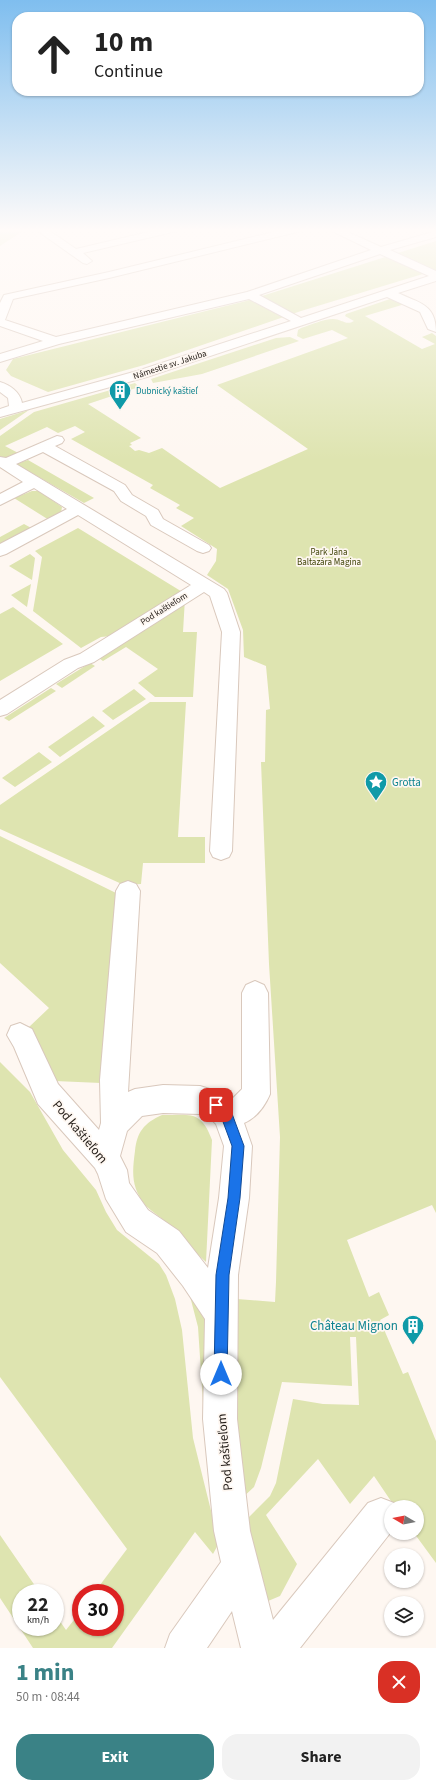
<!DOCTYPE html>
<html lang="en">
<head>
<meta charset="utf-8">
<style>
	:root { --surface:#fff; --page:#f2f2f2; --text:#222; --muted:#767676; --accent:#3a8286 }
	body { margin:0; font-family:"Source Sans 3",sans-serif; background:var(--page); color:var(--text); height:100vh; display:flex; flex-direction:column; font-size:15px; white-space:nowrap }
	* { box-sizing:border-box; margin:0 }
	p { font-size:13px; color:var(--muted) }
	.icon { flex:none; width:22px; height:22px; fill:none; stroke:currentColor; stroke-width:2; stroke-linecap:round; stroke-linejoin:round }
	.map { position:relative; height:1648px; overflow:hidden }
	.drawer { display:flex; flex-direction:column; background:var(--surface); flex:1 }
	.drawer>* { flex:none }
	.top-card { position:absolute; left:12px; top:12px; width:412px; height:84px; border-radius:16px; box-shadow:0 1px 3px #0004; background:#fff; color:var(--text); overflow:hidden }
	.needle { width:26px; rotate:280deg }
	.tools { position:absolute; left:384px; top:1500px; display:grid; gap:8px }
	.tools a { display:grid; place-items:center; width:40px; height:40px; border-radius:50%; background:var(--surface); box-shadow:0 1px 3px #0004; font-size:20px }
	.speed { position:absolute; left:12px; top:1584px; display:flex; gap:8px; font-size:20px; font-weight:700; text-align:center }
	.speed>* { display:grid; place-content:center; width:52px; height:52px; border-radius:50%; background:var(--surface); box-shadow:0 1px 3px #0004; line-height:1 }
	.speed small { font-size:10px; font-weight:400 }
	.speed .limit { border:6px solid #d22; background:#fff; color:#111 }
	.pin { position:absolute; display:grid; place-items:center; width:34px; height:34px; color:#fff; margin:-17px; border-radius:8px; box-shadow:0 2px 6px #0006 }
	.me { position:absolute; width:44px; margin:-22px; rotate:0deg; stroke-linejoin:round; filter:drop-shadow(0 0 3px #0008) }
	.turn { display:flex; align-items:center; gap:14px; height:84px; padding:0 16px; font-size:18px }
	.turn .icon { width:52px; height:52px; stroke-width:2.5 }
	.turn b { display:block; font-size:28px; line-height:34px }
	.round { display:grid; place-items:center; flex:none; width:42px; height:42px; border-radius:16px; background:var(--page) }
	.summary { display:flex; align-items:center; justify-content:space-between; height:68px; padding:0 16px }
	h1 { font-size:24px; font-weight:700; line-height:30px; color:var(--accent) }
	.action { display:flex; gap:8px; margin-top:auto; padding:8px 16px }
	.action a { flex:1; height:46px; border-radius:16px; background:var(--accent); color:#fff; font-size:16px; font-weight:700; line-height:46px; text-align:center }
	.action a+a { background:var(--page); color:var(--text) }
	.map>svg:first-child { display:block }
	.green { fill:#dee4b0 }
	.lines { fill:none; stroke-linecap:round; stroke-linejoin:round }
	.minor-casing { stroke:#d9c8bc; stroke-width:2 }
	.minor { fill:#fff; fill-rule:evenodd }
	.route { fill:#1a73e8; stroke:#114b97 }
	.labels { text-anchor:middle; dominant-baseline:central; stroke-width:3.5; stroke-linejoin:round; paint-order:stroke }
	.far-street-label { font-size:9px; fill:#26201b; stroke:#fef7f1 }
	.far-culture-label { font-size:9px; fill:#0d838f; stroke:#fef7f1; text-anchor:start }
	.far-park-label { font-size:9px; fill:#3d4105; stroke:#fef7f1 }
	.culture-label { font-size:11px; fill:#0d838f; stroke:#fef7f1; text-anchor:start }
	.near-street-label { font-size:13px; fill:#26201b; stroke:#fef7f1 }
	.near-culture-label { font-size:13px; fill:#0d838f; stroke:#fef7f1; text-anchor:end }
</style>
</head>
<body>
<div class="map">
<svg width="436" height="1648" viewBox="0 0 436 1648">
	<rect width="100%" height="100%" fill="#fef7f1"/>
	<path class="green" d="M 0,229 L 23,231 L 0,246 Z
		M 436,241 L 436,270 L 301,311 L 144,365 L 48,392 L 11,376 L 6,370 L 13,359 L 246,301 Z
		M 390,299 L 405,304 L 365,316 L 422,349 L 435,344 L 422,337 L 432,333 L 436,336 L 436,1213 L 432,1205 L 347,1240 L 369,1297 L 379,1292 L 389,1315 L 380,1320 L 403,1374 L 408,1372 L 436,1441 L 436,1563 L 414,1533 L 417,1533 L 417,1507 L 395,1507 L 374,1476 L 350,1504 L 318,1459 L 266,1515 L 297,1564 L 280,1596 L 261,1604 L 245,1521 L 270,1496 L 276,1483 L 293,1399 L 323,1404 L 359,1405 L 356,1337 L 350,1337 L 352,1386 L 282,1382 L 261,1468 L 254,1487 L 241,1499 L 233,1439 L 237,1299 L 275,1302 L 276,1282 L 280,1137 L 269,964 L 261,762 L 265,762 L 266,710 L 270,709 L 266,666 L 244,657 L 243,630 L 228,589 L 207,575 L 216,561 L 217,549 L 181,526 L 194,518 L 176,508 L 180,505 L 150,488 L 153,485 L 71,439 L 85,432 L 75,426 L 58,433 L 47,427 L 5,446 L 20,454 L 6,460 L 0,456 L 0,436 L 34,412 L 135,383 L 139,387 L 88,404 L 141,438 L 130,443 L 132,445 L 129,446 L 135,451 L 139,450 L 149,453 L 162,448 L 220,488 L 308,449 L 217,385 L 348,338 L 332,330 L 303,339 L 297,336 L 298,330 L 301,328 C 311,325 323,319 333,319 C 342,319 346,326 354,321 L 345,316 L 346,314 Z
		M 290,337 L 299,341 L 202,374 L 153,383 L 151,379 L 276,338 Z
		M 29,410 L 0,430 L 0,419 Z
		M 28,460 L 94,498 L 84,503 L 16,464 Z
		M 32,491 L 39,491 L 62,507 L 61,513 L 49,520 L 14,498 Z
		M 24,524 L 33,529 L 0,547 L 0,537 Z
		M 78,528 L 184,593 L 121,635 L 101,637 L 81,648 L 33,611 L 42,557 L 35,551 Z
		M 30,554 L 35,558 L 32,580 L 9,566 Z
		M 31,584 L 27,607 L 11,595 Z
		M 185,598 L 183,632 L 197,632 L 193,697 L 155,697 L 138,683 L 158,669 L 126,647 L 103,661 L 96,656 Z
		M 13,607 L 63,644 L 0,681 L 0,614 Z
		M 90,663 L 95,666 L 62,688 L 56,684 Z
		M 51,688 L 56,691 L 9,721 L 4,718 Z
		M 134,689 L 146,699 L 113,720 L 102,711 Z
		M 150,702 L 186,702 L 178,837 L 205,837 L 205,863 L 143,863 L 141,884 L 124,885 L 0,829 L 0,805 Z
		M 93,716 L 105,726 L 60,757 L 48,747 Z
		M 39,752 L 52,762 L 15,787 L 2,778 Z
		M 0,836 L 116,893 L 101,1083 L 55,1081 L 35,1035 L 28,1028 L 49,1008 L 0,963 Z
		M 0,1062 L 30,1092 L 63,1150 L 96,1190 L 106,1212 L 117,1230 L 159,1264 L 166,1275 L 175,1299 L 182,1330 L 193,1438 L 219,1543 L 213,1554 L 195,1532 L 112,1648 L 33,1648 L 0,1598 L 0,1535 L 40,1593 L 21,1593 L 21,1627 L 55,1627 L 55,1614 L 66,1630 L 81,1611 L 81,1627 L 115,1627 L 115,1593 L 94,1593 L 127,1549 L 0,1377 Z
		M 162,1115 C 191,1115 201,1110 212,1140 L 206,1262 C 192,1250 180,1236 167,1223 C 161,1217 152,1212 146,1206 C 131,1188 132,1173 135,1151 C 137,1132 144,1123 162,1115 Z
		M 185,1277 L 213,1318 L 208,1439 L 203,1403 L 198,1327 Z"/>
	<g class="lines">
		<g class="minor-casing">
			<path id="minor" d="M 35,229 L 47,229 L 76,249 L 161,229 L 179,229 L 177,231 L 83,253 L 92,261 L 87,264 L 83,263 Z
				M 286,229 L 303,229 L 301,231 L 109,278 L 13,299 L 5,320 L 56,337 L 247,292 L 371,250 L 328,229 L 341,229 L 381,247 L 436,231 L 436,237 L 390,250 L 436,271 L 436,281 L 398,293 C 419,303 436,304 436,332 L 428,329 L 420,312 L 387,297 L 147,377 L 0,417 L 0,409 L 9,406 L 8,398 L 0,392 L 0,382 C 10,385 20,392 22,403 L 137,371 L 291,321 L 249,299 L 59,344 L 0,362 L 0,354 L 43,341 L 0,326 L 0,303 L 4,295 L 109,272 ZM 380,254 L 429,276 L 301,318 L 259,295 Z
				M 57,436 L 62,437 L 64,440 L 62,443 L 55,446 L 125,485 L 132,495 L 158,510 L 163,519 L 209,545 L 211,548 L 209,551 L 203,553 L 197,551 L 151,525 L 146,516 L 121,501 L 114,491 L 43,452 L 16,464 L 224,589 L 227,593 L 240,632 L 232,851 L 229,857 L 221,860 L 213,857 L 210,851 L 222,632 L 210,596 L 204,592 L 94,662 L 78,668 L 7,714 L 0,716 L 0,700 L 64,660 L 80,654 L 191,585 L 78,515 L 6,554 L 0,556 L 0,544 L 67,509 L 34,488 L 0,505 L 0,494 L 23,482 L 0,467 L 0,457 L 6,458 Z
				M 128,881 L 136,884 L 140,891 L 128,1092 L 135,1089 L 163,1085 L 200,1086 L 216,1091 L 232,1099 L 242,1089 L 242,993 L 246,985 L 255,981 L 264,985 L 268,993 L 270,1094 C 265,1106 256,1118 244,1123 L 252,1146 L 249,1198 L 238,1275 L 237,1419 L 250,1531 L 273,1620 L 368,1503 L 381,1498 L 394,1503 L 395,1507 L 391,1507 L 391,1532 L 300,1648 L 241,1648 L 232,1611 L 207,1648 L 165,1648 L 170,1634 L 221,1562 L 214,1531 L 203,1419 L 205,1319 L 183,1286 L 157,1253 L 126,1232 L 106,1199 L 98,1174 L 95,1168 L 38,1104 L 14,1047 L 7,1035 L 11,1026 L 20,1023 L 32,1029 L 58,1084 L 99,1130 L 101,1123 L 100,1080 L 116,891 L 120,884 ZM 163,1113 L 200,1114 L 208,1116 L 216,1124 L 224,1146 L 219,1198 L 208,1268 L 179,1231 L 148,1210 L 129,1183 L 127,1170 L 120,1156 L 127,1131 L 142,1116 Z"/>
		</g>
		<use href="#minor" class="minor"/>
	</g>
	<linearGradient id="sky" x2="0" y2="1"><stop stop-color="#7fbeef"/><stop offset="0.5" stop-color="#fffbf9"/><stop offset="1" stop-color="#fffbf9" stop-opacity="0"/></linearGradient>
	<rect width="436" height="460" fill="url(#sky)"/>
	<path class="route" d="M 216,1100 L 231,1111 L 244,1146 L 240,1198 L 229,1275 L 227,1374 L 225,1379 L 221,1381 L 216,1379 L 214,1374 L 216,1275 L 228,1198 L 232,1146 L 222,1119 L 212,1109 L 210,1105 L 212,1101 Z"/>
	<defs>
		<g id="building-pin" transform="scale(1.15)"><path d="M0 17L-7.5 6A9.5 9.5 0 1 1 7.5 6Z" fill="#0f9aa8" stroke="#fef7f1"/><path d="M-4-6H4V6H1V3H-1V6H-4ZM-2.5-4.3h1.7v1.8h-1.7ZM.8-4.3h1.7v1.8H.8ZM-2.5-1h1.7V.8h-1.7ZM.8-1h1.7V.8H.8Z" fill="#fff"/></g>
		<g id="sight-pin" transform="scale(1.15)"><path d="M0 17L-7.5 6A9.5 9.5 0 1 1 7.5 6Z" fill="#0f9aa8" stroke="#fef7f1"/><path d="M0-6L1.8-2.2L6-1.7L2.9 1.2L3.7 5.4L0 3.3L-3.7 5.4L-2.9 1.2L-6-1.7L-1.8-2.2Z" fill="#fff"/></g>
	</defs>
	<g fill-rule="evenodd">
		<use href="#building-pin" x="120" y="391"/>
		<use href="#sight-pin" x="376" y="782"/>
		<use href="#building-pin" x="413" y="1326"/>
	</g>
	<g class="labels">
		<g class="far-street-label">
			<text transform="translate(170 365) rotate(-18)">Námestie sv. Jakuba</text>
			<text transform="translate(164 609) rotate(-32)">Pod kaštieľom</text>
		</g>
		<g class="far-culture-label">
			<text x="136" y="391">Dubnický kaštieľ</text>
		</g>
		<g class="far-park-label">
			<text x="329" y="552">Park Jána<tspan x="329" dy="10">Baltazára Magina</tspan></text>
		</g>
		<g class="culture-label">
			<text x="392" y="782">Grotta</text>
		</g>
		<g class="near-street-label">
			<text transform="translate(80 1132) rotate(50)">Pod kaštieľom</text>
			<text transform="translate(225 1452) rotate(-95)">Pod kaštieľom</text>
		</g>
		<g class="near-culture-label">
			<text x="398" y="1326">Château Mignon</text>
		</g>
	</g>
</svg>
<div class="tools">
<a><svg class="needle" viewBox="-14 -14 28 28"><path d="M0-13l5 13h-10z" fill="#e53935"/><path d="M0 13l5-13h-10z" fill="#767676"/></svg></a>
<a><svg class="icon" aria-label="sound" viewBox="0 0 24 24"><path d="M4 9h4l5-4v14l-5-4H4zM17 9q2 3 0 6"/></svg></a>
<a><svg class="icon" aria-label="layers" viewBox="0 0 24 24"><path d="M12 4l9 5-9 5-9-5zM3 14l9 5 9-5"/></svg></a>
</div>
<div class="speed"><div>22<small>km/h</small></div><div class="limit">30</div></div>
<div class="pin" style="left:216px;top:1105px;background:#d93025"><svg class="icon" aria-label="arrive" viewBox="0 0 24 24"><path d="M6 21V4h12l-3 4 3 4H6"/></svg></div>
<svg class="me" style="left:221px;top:1374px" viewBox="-20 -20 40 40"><circle r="19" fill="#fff"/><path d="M0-13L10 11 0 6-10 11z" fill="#1a73e8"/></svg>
<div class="top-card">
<div class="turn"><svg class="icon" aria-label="ahead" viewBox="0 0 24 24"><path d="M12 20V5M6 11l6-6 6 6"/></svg><div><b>10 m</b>Continue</div></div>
</div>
</div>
<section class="drawer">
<div class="summary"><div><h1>1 min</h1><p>50 m · 08:44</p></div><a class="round" style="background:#d93025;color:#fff"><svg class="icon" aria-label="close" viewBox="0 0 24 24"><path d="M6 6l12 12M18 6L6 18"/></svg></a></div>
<div class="action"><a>Exit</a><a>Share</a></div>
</section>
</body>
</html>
